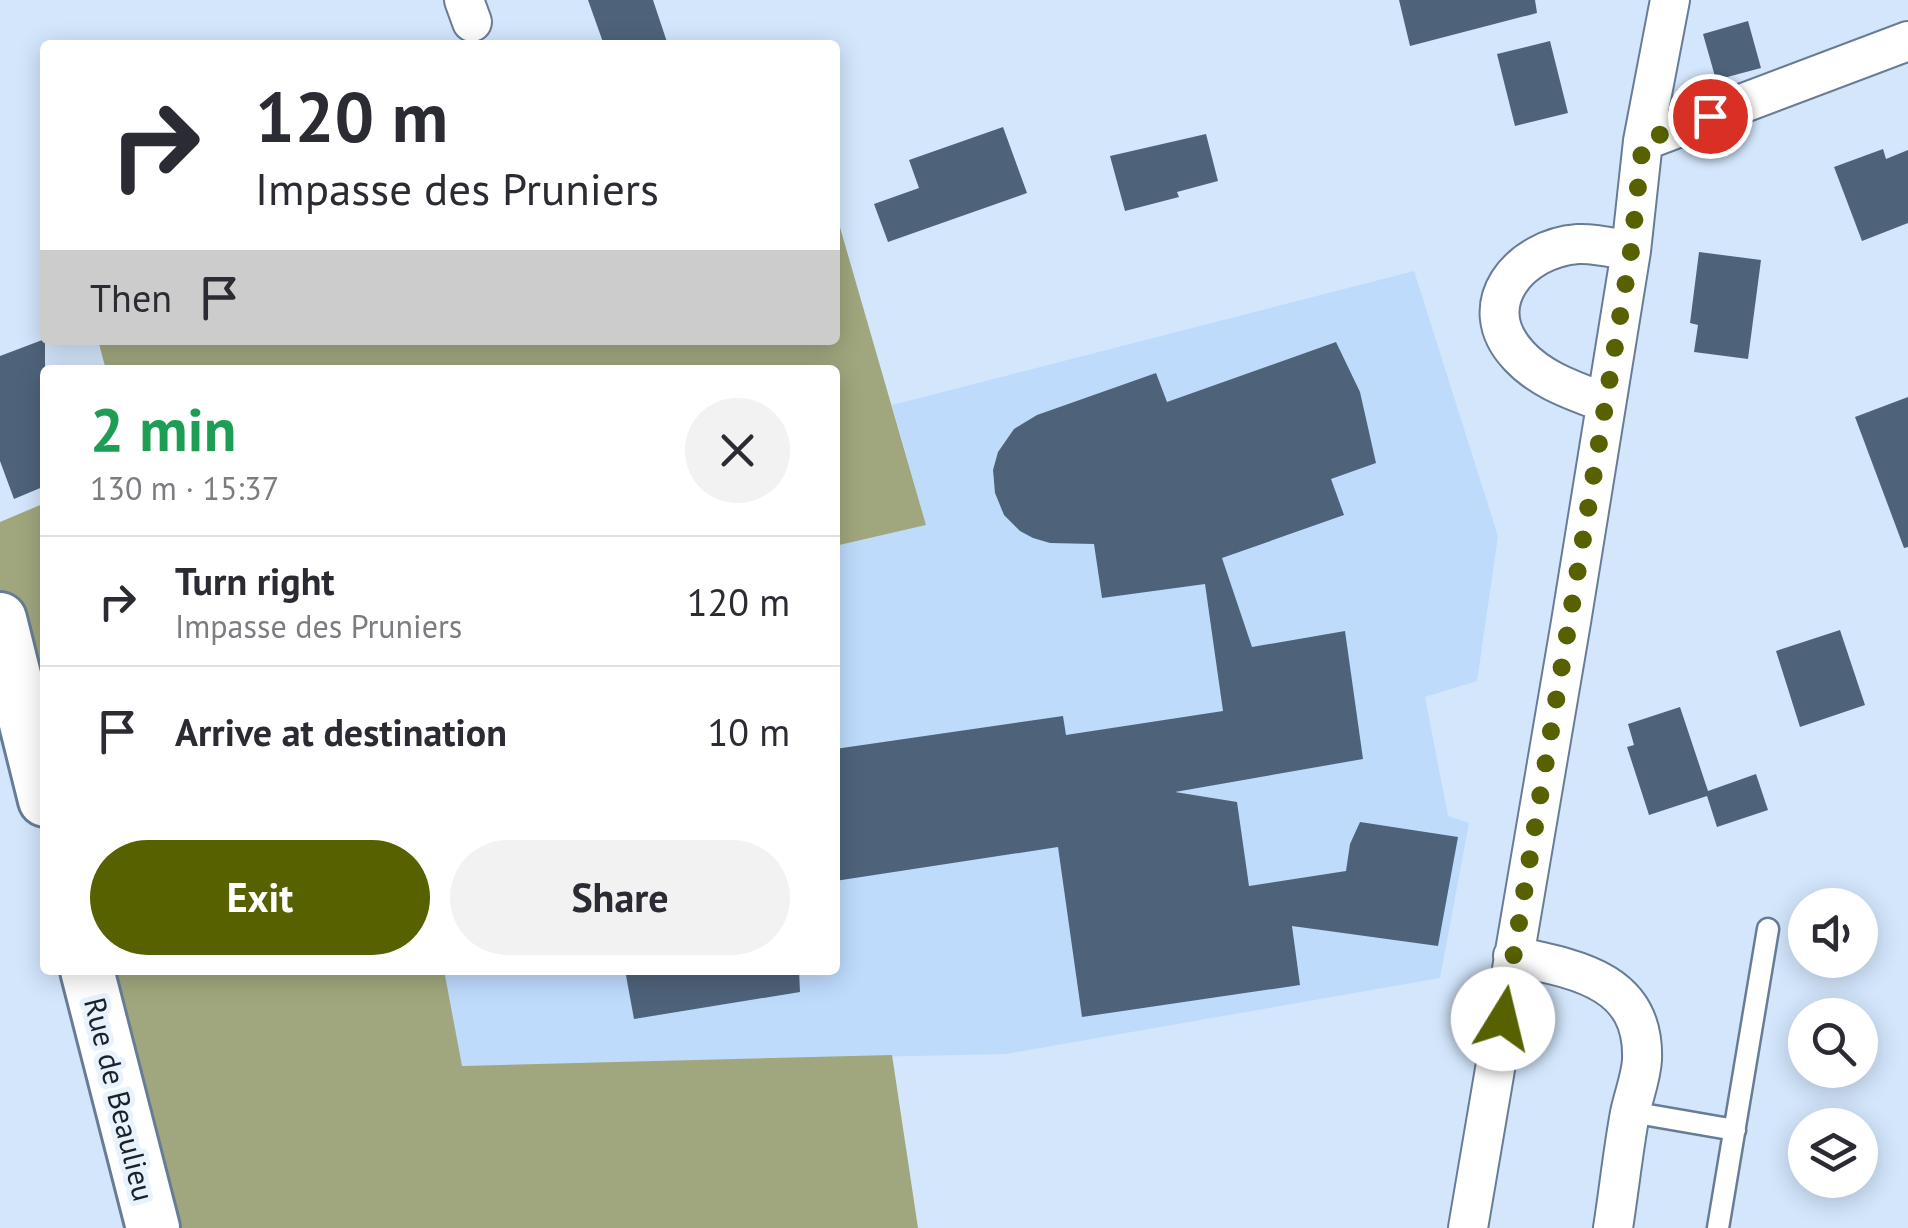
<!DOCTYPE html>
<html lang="en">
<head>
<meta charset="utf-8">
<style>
	:root { --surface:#fff; --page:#f2f2f3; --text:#2b2b33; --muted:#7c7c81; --line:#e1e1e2; --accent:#576100 }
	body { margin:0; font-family:"PT Sans",sans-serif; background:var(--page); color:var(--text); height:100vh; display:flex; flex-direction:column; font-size:38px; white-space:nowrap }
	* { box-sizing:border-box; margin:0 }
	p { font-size:32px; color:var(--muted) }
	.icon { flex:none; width:55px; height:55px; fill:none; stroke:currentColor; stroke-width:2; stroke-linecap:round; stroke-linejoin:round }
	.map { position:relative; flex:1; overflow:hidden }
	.panel { position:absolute; left:40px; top:365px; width:800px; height:610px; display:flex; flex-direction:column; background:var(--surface); border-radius:10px; box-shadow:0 5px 25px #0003 }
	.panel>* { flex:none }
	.banner { position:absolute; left:40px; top:40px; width:800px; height:305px; border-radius:10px; box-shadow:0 5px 25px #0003; background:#fff; color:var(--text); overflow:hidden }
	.tools { position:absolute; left:1788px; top:888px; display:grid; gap:20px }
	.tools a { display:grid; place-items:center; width:90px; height:90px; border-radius:50%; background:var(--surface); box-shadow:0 5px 25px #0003; font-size:50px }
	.pin { position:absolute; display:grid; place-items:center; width:85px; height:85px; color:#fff; margin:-42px; border:5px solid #fff; border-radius:50%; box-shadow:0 2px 10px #0007 }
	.me { position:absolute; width:110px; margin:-55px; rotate:9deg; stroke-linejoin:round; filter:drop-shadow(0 0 8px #0008) }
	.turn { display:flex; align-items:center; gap:35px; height:210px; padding:0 50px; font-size:45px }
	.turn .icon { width:130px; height:130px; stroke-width:2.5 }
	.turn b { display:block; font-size:70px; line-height:85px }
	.then { display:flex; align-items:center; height:95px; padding:0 50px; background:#0003; gap:20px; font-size:38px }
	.round { display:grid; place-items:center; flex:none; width:105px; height:105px; border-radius:52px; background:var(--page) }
	.head { display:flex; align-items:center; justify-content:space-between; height:170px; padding:0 50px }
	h1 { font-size:60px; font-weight:800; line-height:75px; color:#1e9e55 }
	.primary-button { display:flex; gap:20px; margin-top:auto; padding:20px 50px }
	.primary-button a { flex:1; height:115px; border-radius:60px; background:var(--accent); color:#fff; font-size:40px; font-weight:800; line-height:115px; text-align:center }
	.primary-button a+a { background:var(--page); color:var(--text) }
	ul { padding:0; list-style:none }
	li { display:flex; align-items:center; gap:30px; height:130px; padding:0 50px; border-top:2px solid var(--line) }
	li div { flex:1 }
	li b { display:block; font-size:38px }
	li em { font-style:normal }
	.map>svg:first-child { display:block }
	.built { fill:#bedbfc }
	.forest { fill:#a0a77e }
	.building { fill:#4e637a }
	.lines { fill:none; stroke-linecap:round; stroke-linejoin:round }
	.lane-casing { stroke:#687d95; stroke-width:25 }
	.street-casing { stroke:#687d95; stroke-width:42 }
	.secondary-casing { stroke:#687d95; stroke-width:58 }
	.lane { stroke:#fff; stroke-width:20 }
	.street { stroke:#fff; stroke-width:38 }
	.secondary { stroke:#fff; stroke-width:52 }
	.route { stroke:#576100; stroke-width:18; stroke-dasharray:0 32.4 }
	.labels { text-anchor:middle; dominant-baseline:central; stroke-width:10; stroke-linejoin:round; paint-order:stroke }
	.street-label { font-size:30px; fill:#19212b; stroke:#e8f2fd }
</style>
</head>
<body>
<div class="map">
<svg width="1908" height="1228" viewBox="0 0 1908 1228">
	<rect width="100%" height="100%" fill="#d3e6fc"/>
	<path class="built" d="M 1414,271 L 1498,536 L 1477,681 L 1425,697 L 1448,816 L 1469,823 L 1440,978 L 1006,1054 L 461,1066 L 444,970 L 835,970 L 835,546 L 926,525 L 892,405 Z"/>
	<path class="forest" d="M 837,217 L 926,525 L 835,546 L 835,370 L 106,370 L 98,340 L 835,340 Z
		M 45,503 L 45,800 L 0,619 L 0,522 Z
		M 87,970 L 444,970 L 462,1066 L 892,1055 L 918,1228 L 153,1228 Z"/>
	<path class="building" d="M 588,0 L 653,0 L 668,45 L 604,45 Z
		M 1399,0 L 1535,0 L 1537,13 L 1410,46 Z
		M 1748,21 L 1761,68 L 1716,80 L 1703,34 Z
		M 1550,41 L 1568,113 L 1515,126 L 1497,54 Z
		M 1003,127 L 1027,193 L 888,242 L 874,204 L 919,188 L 909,160 Z
		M 1206,134 L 1218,181 L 1177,192 L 1179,197 L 1125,211 L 1110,156 Z
		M 1883,149 L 1886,159 L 1908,150 L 1908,223 L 1862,241 L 1834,167 Z
		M 1699,252 L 1761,260 L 1748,359 L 1694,352 L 1698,325 L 1690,323 Z
		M 45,339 L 45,486 L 14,499 L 0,461 L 0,356 Z
		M 1336,342 L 1360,392 L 1376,463 L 1331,479 L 1344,515 L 1222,558 L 1252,647 L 1345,631 L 1363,759 L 1175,792 L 1237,802 L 1249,886 L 1346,871 L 1350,844 L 1360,822 L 1458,837 L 1438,946 L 1292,926 L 1300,985 L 1082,1017 L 1058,847 L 835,881 L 835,749 L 1063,716 L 1066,735 L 1223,711 L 1205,584 L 1102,598 L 1094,544 L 1050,543 L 1033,538 L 1020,531 L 1004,515 L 995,493 L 993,470 L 998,452 L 1014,429 L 1037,415 L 1156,373 L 1167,402 Z
		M 1908,397 L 1908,547 L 1904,548 L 1855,417 Z
		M 1840,630 L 1865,705 L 1800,727 L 1776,651 Z
		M 1680,707 L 1708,791 L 1756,774 L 1768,810 L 1717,827 L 1707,796 L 1649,815 L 1627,747 L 1634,745 L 1628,724 Z
		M 625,970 L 799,970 L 800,992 L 634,1019 Z"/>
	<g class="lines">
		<g class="lane-casing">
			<path id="lane" d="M 1631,1112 L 1735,1130
				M 1718,1228 L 1768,929"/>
		</g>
		<g class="street-casing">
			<path id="street" d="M 464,0 L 472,22
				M 1643,141 L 1908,41
				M 1606,403 C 1575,391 1542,381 1519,356 C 1471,305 1520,248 1578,244 C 1595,243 1614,248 1631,251
				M 1513,956 C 1576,969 1645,980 1642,1060 C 1641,1077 1634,1095 1630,1113 C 1623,1151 1619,1190 1613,1228
				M 1468,1228 L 1571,622 L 1631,251 L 1643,141 L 1670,0"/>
		</g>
		<g class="secondary-casing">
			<path id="secondary" d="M 0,619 L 45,800
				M 87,970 L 153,1228"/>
		</g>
		<use href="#lane" class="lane"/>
		<use href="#street" class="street"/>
		<use href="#secondary" class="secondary"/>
	</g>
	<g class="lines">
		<path class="route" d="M 1503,1019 L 1631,251 L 1643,141 L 1710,116"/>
	</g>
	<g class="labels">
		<g class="street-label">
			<text transform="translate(120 1099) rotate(76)">Rue de Beaulieu</text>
		</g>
	</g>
</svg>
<div class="tools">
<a><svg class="icon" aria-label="sound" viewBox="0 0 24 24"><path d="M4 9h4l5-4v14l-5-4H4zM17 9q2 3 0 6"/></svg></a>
<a><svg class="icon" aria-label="search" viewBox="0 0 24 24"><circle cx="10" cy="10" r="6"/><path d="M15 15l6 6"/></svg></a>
<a><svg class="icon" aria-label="layers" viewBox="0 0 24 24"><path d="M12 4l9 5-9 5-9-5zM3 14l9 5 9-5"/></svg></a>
</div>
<div class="pin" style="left:1710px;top:116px;background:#d93025"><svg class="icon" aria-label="arrive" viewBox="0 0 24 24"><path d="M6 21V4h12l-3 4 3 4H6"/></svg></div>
<svg class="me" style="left:1503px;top:1019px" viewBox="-20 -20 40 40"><circle r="19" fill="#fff"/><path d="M0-13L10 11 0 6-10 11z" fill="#576100"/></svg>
<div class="banner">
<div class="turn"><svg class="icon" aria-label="right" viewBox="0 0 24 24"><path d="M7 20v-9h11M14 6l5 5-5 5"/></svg><div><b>120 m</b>Impasse des Pruniers</div></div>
<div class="then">Then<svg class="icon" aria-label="arrive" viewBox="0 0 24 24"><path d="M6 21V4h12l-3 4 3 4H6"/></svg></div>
</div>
<section class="panel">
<div class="head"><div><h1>2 min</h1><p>130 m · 15:37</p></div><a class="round"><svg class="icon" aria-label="close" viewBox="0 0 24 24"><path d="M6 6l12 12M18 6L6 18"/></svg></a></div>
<ul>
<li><svg class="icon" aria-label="right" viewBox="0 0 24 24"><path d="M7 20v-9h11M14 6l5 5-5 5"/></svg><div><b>Turn right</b><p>Impasse des Pruniers</p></div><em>120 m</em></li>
<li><svg class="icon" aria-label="arrive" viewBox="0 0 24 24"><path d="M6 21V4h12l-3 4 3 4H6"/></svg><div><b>Arrive at destination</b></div><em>10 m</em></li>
</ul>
<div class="primary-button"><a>Exit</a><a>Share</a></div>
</section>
</div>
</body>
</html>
